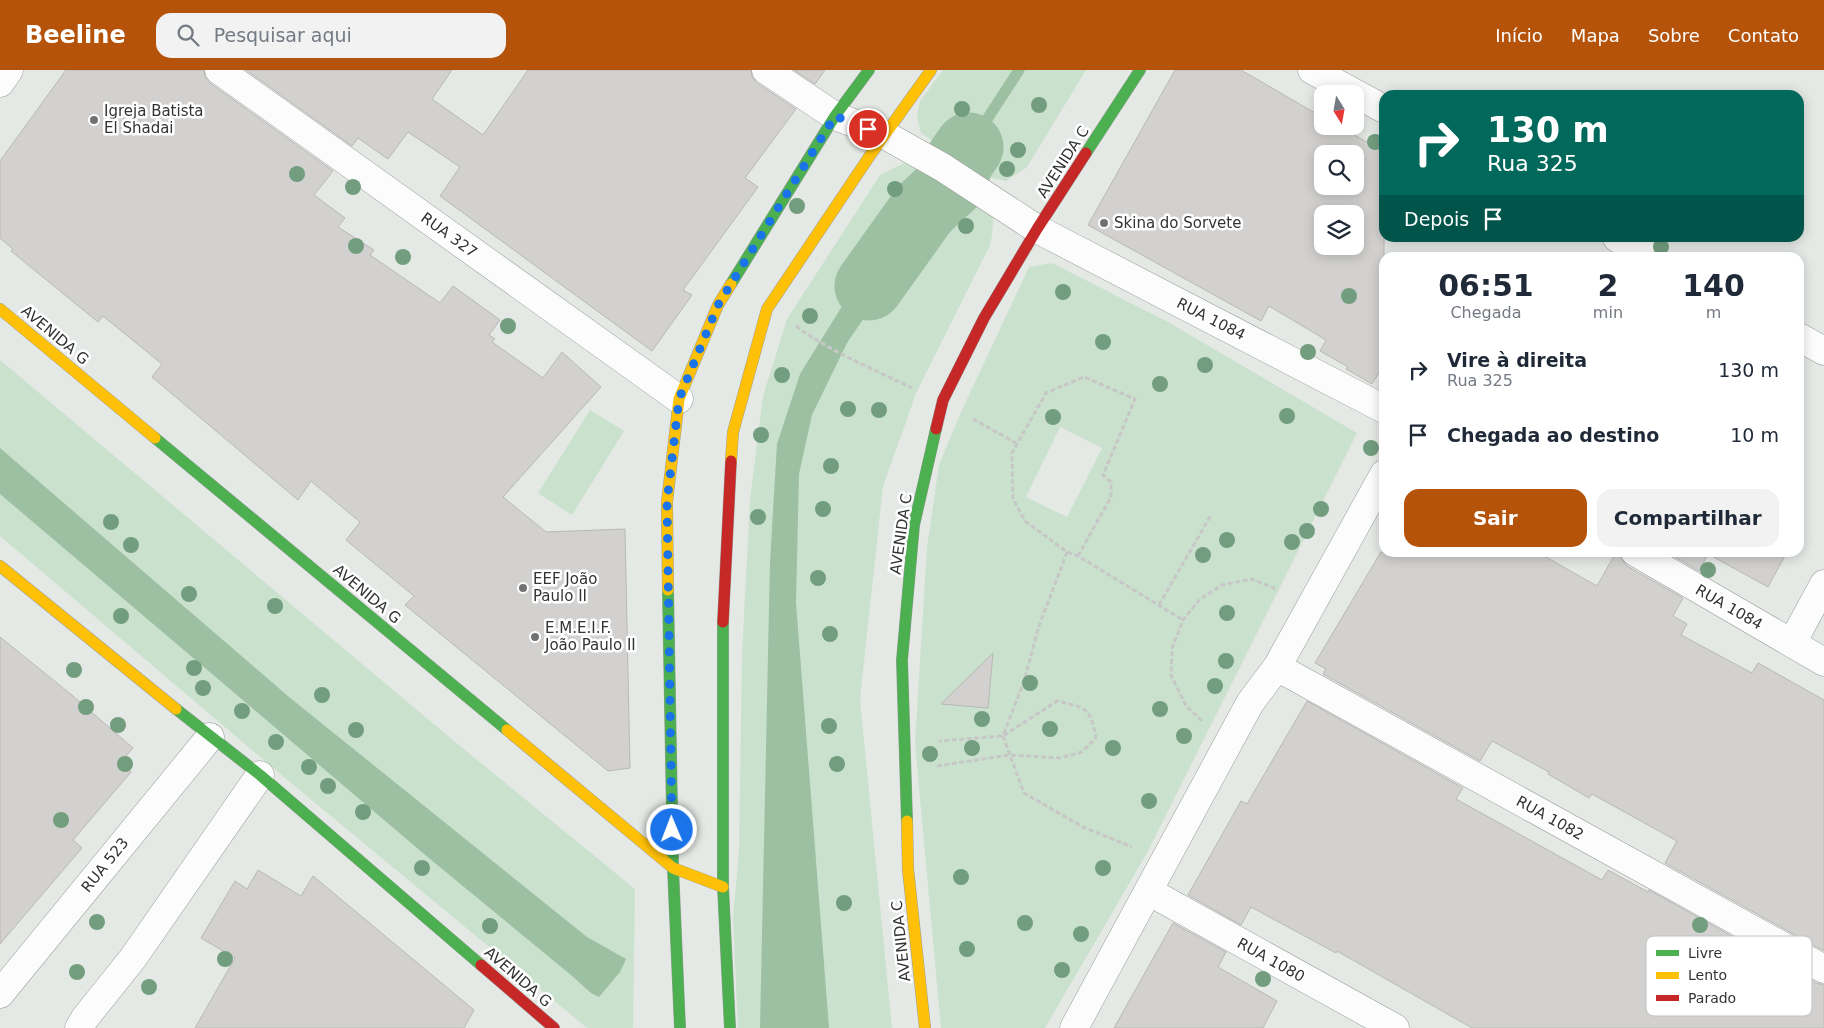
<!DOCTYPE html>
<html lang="pt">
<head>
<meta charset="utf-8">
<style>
	:root { --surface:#fff; --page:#f2f2f3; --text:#1f2937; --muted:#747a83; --accent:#b45309 }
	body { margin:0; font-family:"DejaVu Sans",sans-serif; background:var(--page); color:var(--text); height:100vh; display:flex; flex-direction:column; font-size:19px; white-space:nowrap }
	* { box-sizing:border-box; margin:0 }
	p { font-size:16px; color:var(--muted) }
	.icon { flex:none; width:28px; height:28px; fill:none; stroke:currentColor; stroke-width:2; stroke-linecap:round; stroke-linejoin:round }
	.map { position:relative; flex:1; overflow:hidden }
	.sheet { position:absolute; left:1379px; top:182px; width:425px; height:305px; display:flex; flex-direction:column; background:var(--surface); border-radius:15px; box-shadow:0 2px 12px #0003 }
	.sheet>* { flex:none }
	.banner { position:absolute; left:1379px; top:20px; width:425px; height:152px; border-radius:15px; box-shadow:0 2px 12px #0003; background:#00695c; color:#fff; overflow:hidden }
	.needle { width:32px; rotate:169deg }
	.tools { position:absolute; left:1314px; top:15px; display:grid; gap:10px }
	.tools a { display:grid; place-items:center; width:50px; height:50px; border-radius:10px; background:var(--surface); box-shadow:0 2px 12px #0003; font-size:25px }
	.pin { position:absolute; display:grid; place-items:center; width:42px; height:42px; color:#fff; margin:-21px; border:2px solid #fff; border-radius:50%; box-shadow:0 1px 5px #0007 }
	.me { position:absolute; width:55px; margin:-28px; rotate:359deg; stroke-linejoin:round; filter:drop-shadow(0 0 4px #0008) }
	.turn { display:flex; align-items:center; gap:18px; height:105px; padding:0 25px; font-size:22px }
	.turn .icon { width:65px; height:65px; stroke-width:2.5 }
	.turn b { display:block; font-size:35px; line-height:42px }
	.then { display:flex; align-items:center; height:48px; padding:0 25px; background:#0003; gap:10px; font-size:19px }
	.eta { display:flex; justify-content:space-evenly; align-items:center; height:85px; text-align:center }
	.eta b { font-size:30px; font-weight:700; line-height:35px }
	.primary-button { display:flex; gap:10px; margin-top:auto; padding:10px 25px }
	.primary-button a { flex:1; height:58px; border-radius:15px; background:var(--accent); color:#fff; font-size:20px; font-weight:700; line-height:58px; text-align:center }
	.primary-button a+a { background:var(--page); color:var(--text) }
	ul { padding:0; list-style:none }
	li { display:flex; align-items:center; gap:15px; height:65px; padding:0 25px }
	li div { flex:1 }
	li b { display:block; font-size:19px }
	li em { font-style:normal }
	header { display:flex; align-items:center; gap:30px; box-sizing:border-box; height:70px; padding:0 25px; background:var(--accent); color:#fff }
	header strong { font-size:24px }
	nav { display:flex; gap:28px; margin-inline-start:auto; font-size:18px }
	.search { width:350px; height:45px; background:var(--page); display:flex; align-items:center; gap:12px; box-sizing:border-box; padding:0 18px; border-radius:15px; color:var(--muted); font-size:19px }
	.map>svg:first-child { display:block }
	.green { fill:#cae1cd; fill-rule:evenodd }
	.water { fill:#9dbfa2 }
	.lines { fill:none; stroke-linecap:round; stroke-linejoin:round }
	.stream { stroke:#9dbfa2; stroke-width:11 }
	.river { stroke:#9dbfa2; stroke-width:69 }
	.building { fill:#d2d1d0; stroke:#b8b8b6; fill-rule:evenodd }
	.street-casing { stroke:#9a9e9a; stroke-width:29 }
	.fast-casing { stroke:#9a9e9a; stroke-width:12 }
	.slow-casing { stroke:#9a9e9a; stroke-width:12 }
	.jam-casing { stroke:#9a9e9a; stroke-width:12 }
	.path { stroke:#c6c7c6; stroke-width:3; stroke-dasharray:5 2.5; stroke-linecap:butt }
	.street { stroke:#fbfcfb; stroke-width:28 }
	.fast { stroke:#4caf50; stroke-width:11 }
	.slow { stroke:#ffc107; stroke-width:11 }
	.jam { stroke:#c62828; stroke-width:11 }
	.tree { fill:#739d7f }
	.route { stroke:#1a73e8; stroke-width:9; stroke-dasharray:0 16.2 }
	.poi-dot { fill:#707371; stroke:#fff; stroke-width:2 }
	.labels { text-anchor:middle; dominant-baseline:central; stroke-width:5; stroke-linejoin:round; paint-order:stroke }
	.poi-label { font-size:15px; fill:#313432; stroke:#fff; text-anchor:start }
	.street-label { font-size:15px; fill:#313432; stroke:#fff }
	.key { fill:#fff; stroke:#c1c2c2; stroke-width:1 }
	.key-label { font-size:14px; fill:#313432 }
</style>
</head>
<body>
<header>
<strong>Beeline</strong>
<div class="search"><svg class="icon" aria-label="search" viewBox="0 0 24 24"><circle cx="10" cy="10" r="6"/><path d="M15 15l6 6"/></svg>Pesquisar aqui</div>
<nav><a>Início</a><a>Mapa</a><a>Sobre</a><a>Contato</a></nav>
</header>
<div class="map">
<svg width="1824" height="958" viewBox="0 0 1824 958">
	<rect width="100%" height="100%" fill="#e5e9e5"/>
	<path class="green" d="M 943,0 L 1086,0 L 1027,97 L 1006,111 L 986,107 L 921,63 L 917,47 L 920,31 Z
		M 904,93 L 952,113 L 995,136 L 991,173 L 917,321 L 883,416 L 860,629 L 892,958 L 738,958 L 733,848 L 739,782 L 742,585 L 750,430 L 763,326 L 787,249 L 880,105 Z
		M 1052,193 L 1168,252 L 1357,363 L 1147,783 L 1045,958 L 941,958 L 915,673 L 927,477 L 939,395 L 961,342 L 1029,197 ZM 1060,357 L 1102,378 L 1067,447 L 1026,427 Z
		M 0,290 L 454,671 L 635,819 L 633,958 L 587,958 L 285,708 L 0,466 Z
		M 590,340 L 624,361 L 572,445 L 538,423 Z"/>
	<path class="water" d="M 915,131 L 932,147 L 847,273 L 812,345 L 799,404 L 796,533 L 829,958 L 760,958 L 770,492 L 777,374 L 800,304 L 865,199 Z
		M 0,378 L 289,627 L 587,867 L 626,889 L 620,902 L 599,927 L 591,923 L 571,905 L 430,789 L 0,424 Z"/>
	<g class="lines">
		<path class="stream" d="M 969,77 L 1019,0"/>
		<path class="river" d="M 869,216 L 924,139 L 952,113 L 960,90 L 969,77"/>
	</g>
	<path class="building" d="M 66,0 L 204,0 L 205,7 L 210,13 L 333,101 L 314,125 L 345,148 L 338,157 L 374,180 L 370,185 L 440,233 L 453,216 L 500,250 L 489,265 L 495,269 L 492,272 L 543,308 L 562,282 L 601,317 L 503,427 L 546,462 L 625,459 L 630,698 L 608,701 L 405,535 L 414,526 L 346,470 L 360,452 L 311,411 L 298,430 L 152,307 L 162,294 L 103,246 L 98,252 L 11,181 L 13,179 L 0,168 L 0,91 Z
		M 246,0 L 452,0 L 432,29 L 483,65 L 528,0 L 751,0 L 752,7 L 757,13 L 796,39 L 745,108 L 758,117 L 683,220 L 692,225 L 652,281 L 440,126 L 460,97 L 408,62 L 388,89 L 358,68 L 352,76 Z
		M 794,0 L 825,0 L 815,14 Z
		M 1175,0 L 1241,0 L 1322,47 L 1322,56 L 1339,56 L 1384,82 L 1384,294 L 1372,314 L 1346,299 L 1348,297 L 1320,281 L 1326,270 L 1269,236 L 1261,251 L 1088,155 ZM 1322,84 L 1355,84 L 1355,116 L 1322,116 ZM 1322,144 L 1355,144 L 1355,176 L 1322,176 Z
		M 1381,482 L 1537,482 L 1597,516 L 1616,482 L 1619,482 L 1622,490 L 1627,496 L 1683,528 L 1673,546 L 1687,554 L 1681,565 L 1752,603 L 1758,593 L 1824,630 L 1824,881 L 1665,793 L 1677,771 L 1592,724 L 1589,728 L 1548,704 L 1549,702 L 1492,671 L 1480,691 L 1323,604 L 1326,599 L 1315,593 Z
		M 1667,482 L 1787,482 L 1768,517 L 1708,484 L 1699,501 Z
		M 0,567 L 73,626 L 133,678 L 120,693 L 131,702 L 73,770 L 82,778 L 0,874 Z
		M 993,583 L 988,638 L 941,634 Z
		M 1307,631 L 1463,718 L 1456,729 L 1602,810 L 1608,800 L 1648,822 L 1649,820 L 1816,913 L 1824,915 L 1824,958 L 1472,958 L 1337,881 L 1336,883 L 1251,837 L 1241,855 L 1188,825 L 1241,731 L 1247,734 Z
		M 258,800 L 301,826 L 313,806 L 474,940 L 464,958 L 195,958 L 235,888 L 201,868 L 235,811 L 247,819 Z
		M 1173,853 L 1226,882 L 1218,897 L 1277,931 L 1263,958 L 1114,958 Z"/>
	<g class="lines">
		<g class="street-casing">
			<path id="street" d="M 219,0 L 679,329
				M 766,0 L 835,46 L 885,65 L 942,97 L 1037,159 L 1384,339
				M 1312,0 L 1384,39
				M 0,13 L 9,0
				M 1617,168 L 1653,188
				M 1799,267 L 1824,281
				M 1635,482 L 1824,592
				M 1792,573 L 1824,514
				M 1277,597 L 1824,899
				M 1148,821 L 1395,958
				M 0,924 L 210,667
				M 79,958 L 85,948 L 133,888 L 260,705
				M 1074,958 L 1250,633 L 1277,597 L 1384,404"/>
		</g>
		<g class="fast-casing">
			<path id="fast" d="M 1086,83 L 1140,0
				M 731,214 L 835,46 L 869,0
				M 155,368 L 507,660
				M 668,520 L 673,798 L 680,958
				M 723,552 L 723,817 L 730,958
				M 176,639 L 260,705 L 481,895
				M 907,751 L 902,590 L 914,455 L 936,359"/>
		</g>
		<g class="slow-casing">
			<path id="slow" d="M 0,239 L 155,368
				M 731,391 L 733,362 L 767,239 L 871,84 L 931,0
				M 0,496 L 176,639
				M 668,520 L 667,432 L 679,329 L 718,235 L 731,214
				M 507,660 L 673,798 L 723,817
				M 907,751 L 908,799 L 925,958"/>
		</g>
		<g class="jam-casing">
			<path id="jam" d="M 936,359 L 943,330 L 984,248 L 1037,159 L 1086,83
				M 723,552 L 731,391
				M 481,895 L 554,958"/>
		</g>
		<path class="path" d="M 796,256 C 831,282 873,299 912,318
			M 973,349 L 1016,373
			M 1067,482 L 1039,556 L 1024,611 L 1003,666 L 1024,723 L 1083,757 L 1132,777
			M 1078,486 L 1111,427 L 1111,412 L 1103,405 L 1135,329 L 1084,307 L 1046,323 L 1012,383 L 1013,429 L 1025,451 L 1067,482 L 1078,486 L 1183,550
			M 1159,535 L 1211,445
			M 1202,651 L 1186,636 L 1171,605 L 1172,578 L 1183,550 L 1200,529 L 1222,515 L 1252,509 L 1278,520
			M 937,696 L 1009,685 L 1060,688 L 1082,682 L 1096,668 C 1090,637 1087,638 1057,631 L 1003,666 L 939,671"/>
		<use href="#street" class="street"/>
		<use href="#fast" class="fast"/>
		<use href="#slow" class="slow"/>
		<use href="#jam" class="jam"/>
	</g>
	<g class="tree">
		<circle cx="1039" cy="35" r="8"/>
		<circle cx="962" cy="39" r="8"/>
		<circle cx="1375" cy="72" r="8"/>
		<circle cx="1018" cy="80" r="8"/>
		<circle cx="1007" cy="99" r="8"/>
		<circle cx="297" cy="104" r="8"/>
		<circle cx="353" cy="117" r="8"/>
		<circle cx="895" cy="119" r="8"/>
		<circle cx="797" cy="136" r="8"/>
		<circle cx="966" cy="156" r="8"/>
		<circle cx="356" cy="176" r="8"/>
		<circle cx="1661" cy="177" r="8"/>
		<circle cx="403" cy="187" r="8"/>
		<circle cx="1063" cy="222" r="8"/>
		<circle cx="1349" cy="226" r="8"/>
		<circle cx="810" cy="246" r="8"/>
		<circle cx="508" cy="256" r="8"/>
		<circle cx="1103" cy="272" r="8"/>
		<circle cx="1308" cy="282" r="8"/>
		<circle cx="1205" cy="295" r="8"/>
		<circle cx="782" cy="305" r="8"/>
		<circle cx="1160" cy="314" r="8"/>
		<circle cx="848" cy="339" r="8"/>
		<circle cx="879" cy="340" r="8"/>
		<circle cx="1287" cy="346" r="8"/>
		<circle cx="1053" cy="347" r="8"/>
		<circle cx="761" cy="365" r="8"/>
		<circle cx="1371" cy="378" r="8"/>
		<circle cx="831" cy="396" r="8"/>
		<circle cx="823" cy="439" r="8"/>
		<circle cx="1321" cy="439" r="8"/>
		<circle cx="758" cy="447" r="8"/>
		<circle cx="111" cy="452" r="8"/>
		<circle cx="1307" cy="461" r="8"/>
		<circle cx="1227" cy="470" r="8"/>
		<circle cx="1292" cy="472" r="8"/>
		<circle cx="131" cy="475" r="8"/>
		<circle cx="1203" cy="485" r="8"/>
		<circle cx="1708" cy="500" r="8"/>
		<circle cx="818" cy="508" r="8"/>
		<circle cx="189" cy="524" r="8"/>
		<circle cx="275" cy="536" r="8"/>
		<circle cx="1227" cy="543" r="8"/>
		<circle cx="121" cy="546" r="8"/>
		<circle cx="830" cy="564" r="8"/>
		<circle cx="1226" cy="591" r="8"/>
		<circle cx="194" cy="598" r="8"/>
		<circle cx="74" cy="600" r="8"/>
		<circle cx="1030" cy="613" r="8"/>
		<circle cx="1215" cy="616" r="8"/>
		<circle cx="203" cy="618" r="8"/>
		<circle cx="322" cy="625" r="8"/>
		<circle cx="86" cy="637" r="8"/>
		<circle cx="1160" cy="639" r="8"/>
		<circle cx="242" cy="641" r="8"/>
		<circle cx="982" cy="649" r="8"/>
		<circle cx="118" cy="655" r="8"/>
		<circle cx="829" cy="656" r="8"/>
		<circle cx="1050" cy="659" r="8"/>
		<circle cx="356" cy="660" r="8"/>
		<circle cx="1184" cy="666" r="8"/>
		<circle cx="276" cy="672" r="8"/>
		<circle cx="972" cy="678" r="8"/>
		<circle cx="1113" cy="678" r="8"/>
		<circle cx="930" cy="684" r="8"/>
		<circle cx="125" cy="694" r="8"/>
		<circle cx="837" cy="694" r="8"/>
		<circle cx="309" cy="697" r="8"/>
		<circle cx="328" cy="716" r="8"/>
		<circle cx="1149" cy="731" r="8"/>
		<circle cx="363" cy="742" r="8"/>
		<circle cx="61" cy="750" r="8"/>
		<circle cx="422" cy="798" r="8"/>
		<circle cx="1103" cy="798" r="8"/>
		<circle cx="961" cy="807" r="8"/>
		<circle cx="844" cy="833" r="8"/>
		<circle cx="97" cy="852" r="8"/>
		<circle cx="1025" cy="853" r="8"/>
		<circle cx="1700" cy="855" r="8"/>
		<circle cx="490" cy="856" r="8"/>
		<circle cx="1081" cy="864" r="8"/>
		<circle cx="967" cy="879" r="8"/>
		<circle cx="225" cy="889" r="8"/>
		<circle cx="1062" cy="900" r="8"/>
		<circle cx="77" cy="902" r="8"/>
		<circle cx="1263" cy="909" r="8"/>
		<circle cx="149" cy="917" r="8"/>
	</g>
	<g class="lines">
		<path class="route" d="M 672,760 L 667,432 L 679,329 L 718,235 L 835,46 L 868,59"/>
	</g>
	<g class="poi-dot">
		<circle cx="94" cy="50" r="5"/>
		<circle cx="1104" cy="153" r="5"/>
		<circle cx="523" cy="518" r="5"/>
		<circle cx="535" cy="567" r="5"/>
	</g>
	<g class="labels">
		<g class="poi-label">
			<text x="104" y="41">Igreja Batista<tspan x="104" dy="17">El Shadai</tspan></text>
			<text x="1114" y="153">Skina do Sorvete</text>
			<text x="533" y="509">EEF João<tspan x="533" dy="17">Paulo II</tspan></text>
			<text x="545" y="558">E.M.E.I.F.<tspan x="545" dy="17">João Paulo II</tspan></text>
		</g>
		<g class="street-label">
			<text transform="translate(1063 92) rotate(-57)">AVENIDA C</text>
			<text transform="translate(449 165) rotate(36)">RUA 327</text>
			<text transform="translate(1211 249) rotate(27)">RUA 1084</text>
			<text transform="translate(55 265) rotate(40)">AVENIDA G</text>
			<text transform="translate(901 464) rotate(-82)">AVENIDA C</text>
			<text transform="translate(367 524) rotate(40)">AVENIDA G</text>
			<text transform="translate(1729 537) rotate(30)">RUA 1084</text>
			<text transform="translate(1550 748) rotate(29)">RUA 1082</text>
			<text transform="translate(105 795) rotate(-51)">RUA 523</text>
			<text transform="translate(901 871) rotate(-96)">AVENIDA C</text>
			<text transform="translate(1271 890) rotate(29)">RUA 1080</text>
			<text transform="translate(518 907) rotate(41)">AVENIDA G</text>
		</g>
	</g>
	<rect x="1646" y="866" width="166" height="80" rx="8" class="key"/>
	<rect x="1656" y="880" width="23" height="6" fill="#4caf50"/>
	<rect x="1656" y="902" width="23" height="7" fill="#ffc107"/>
	<rect x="1656" y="925" width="23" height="6" fill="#c62828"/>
	<g class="key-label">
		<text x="1688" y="888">Livre</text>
		<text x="1688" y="910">Lento</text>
		<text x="1688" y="933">Parado</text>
	</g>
</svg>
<div class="tools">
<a><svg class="needle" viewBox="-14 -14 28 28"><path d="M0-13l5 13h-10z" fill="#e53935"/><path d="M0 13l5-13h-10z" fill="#747a83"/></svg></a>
<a><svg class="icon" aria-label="search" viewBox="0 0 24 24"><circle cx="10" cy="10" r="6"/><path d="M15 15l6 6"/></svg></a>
<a><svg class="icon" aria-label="layers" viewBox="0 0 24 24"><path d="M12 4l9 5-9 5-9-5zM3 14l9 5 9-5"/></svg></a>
</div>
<div class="pin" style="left:868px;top:59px;background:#d93025"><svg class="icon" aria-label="arrive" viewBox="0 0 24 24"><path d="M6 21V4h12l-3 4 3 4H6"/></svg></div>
<svg class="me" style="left:672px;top:760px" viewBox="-20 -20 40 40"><circle r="17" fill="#1a73e8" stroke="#fff" stroke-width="3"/><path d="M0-11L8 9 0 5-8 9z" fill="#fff"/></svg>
<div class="banner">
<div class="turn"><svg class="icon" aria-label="right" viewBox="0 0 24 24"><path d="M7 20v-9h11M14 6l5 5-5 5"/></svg><div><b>130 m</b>Rua 325</div></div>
<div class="then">Depois<svg class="icon" aria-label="arrive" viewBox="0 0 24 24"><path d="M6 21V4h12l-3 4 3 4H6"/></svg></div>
</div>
<section class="sheet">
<div class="eta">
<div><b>06:51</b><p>Chegada</p></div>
<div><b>2</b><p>min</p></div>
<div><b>140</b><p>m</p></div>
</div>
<ul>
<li><svg class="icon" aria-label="right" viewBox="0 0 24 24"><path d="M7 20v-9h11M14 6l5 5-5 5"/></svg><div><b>Vire à direita</b><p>Rua 325</p></div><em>130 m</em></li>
<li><svg class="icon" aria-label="arrive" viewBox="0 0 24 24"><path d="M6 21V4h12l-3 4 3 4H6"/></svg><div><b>Chegada ao destino</b></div><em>10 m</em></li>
</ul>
<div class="primary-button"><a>Sair</a><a>Compartilhar</a></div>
</section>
</div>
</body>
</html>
